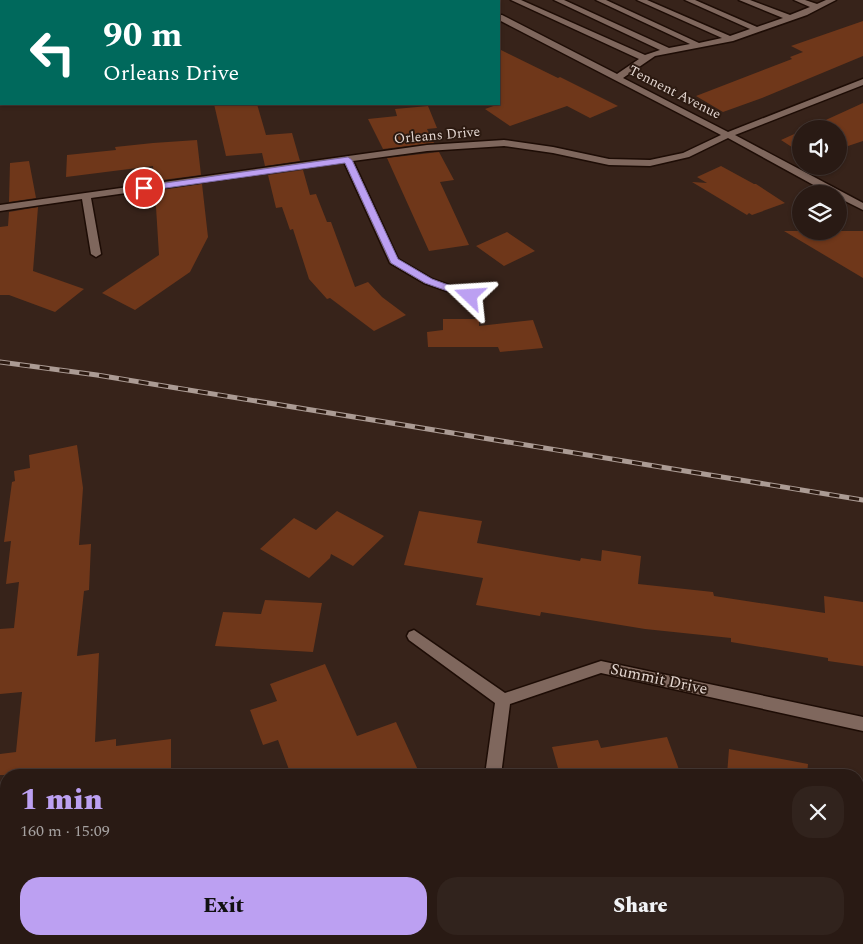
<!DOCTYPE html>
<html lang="en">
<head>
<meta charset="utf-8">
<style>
	:root { --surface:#291a14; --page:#31231d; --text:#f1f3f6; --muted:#a5a1a0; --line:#453834; --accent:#bca0f2 }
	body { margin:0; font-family:Spectral,serif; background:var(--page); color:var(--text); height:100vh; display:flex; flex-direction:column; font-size:19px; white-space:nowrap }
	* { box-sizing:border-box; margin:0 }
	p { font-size:16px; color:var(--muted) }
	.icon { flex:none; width:28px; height:28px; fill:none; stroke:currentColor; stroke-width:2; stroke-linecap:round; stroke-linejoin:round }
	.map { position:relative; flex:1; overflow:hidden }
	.panel { position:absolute; left:0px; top:769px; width:864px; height:176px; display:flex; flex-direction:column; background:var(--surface); border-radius:20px 20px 0 0; box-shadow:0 1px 4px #0004,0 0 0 1px var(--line) }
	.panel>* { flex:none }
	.guide { position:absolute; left:0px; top:0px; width:500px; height:105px; box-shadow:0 1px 4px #0004,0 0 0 1px var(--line); background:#00695c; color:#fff; overflow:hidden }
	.buttons { position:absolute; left:792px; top:120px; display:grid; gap:10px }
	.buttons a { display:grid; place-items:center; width:55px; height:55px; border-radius:50%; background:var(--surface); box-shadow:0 1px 4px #0004,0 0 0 1px var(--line); font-size:25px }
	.pin { position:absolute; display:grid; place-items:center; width:42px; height:42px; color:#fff; margin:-21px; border:2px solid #fff; border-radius:50%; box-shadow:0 1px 5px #0007 }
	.me { position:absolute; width:55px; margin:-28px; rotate:290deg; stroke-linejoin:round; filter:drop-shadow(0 0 4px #0008) }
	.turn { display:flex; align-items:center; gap:18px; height:105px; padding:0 20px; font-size:22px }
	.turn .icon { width:65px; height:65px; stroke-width:2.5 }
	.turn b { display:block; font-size:35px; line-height:42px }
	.round { display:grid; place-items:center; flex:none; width:52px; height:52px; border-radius:20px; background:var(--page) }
	.overview { display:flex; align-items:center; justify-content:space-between; height:85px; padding:0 20px }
	h1 { font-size:30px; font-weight:800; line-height:38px; color:var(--accent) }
	.primary-button { display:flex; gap:10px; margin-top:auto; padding:10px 20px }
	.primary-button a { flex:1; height:58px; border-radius:20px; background:var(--accent); color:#111; font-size:20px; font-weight:800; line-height:58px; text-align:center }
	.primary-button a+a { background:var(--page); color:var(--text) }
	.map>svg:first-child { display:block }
	.building { fill:#6f371a }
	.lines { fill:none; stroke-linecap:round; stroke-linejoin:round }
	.minor-casing { stroke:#1d0c05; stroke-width:3 }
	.path { stroke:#716058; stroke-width:2; stroke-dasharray:4 2; stroke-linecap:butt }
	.minor { fill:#7f675d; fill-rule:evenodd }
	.rail-far1-casing { stroke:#ab9b94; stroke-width:4 }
	.rail-casing { stroke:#ab9b94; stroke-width:5 }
	.rail-far1 { stroke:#2c1a11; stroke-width:2.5; stroke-dasharray:8; stroke-linecap:butt }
	.rail { stroke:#2c1a11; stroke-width:3; stroke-dasharray:10; stroke-linecap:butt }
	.route { fill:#bca0f2; stroke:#7a689d }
	.labels { text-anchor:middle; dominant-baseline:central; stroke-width:4; stroke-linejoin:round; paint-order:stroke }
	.far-street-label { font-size:14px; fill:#e3d6d0; stroke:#2c1a11 }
	.street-label { font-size:16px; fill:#e3d6d0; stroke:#2c1a11 }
</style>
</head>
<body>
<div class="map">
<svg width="863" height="944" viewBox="0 0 863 944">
	<rect width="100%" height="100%" fill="#37231a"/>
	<path class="building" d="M 863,21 L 863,56 L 762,98 L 723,112 L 696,96 L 792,59 L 790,57 L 803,52 L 791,46 Z
		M 499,49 L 558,78 L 560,77 L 618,106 L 590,118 L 567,106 L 510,126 L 485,109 L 499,104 Z
		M 863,103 L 863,141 L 839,149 L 839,129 L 806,129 Z
		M 214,104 L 257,104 L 266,135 L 292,133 L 300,161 L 265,166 L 262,153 L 226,156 Z
		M 428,106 L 437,128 L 427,129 L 434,143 L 383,149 L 368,119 L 397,116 L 395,109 Z
		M 801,131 L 801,153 L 781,140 Z
		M 197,140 L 201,175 L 154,181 L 153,166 L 66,177 L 67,155 L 116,150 L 115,147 L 153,143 Z
		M 439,152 L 454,180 L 440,182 L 469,245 L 429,251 L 387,158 Z
		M 29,161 L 36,198 L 9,202 L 10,163 Z
		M 721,166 L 754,184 L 756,184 L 785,203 L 752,215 L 749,213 L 747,215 L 692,182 L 707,183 L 697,177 Z
		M 303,170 L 310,195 L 316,194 L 327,222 L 331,222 L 355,287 L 368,282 L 382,297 L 406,315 L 374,331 L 330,298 L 327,299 L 309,279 L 293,229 L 290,230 L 282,207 L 276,208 L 268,175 Z
		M 202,184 L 208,237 L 190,272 L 135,310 L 102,293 L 159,255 L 155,191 Z
		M 38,207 L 33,271 L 84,289 L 55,312 L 9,295 L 0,295 L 0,227 L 8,226 L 9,212 Z
		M 784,231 L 863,231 L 863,278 Z
		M 507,232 L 535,251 L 504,266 L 476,246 Z
		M 443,319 L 479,319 L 479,326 L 533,320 L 543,348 L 500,352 L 498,347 L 428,347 L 427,332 L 443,330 Z
		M 77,445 L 83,488 L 79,545 L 91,544 L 89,590 L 84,591 L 77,656 L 99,653 L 95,742 L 116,739 L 116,746 L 171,739 L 171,775 L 0,775 L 0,754 L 16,752 L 22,692 L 0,694 L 0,629 L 14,628 L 19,582 L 6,584 L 11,541 L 4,542 L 12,482 L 15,481 L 14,471 L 30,468 L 29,455 Z
		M 337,511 L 384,536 L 353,566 L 331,554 L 330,558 L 309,578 L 260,549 L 294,518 L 316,530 Z
		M 419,511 L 482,521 L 477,543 L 580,561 L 581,558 L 601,561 L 602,550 L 641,556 L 638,584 L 713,592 L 714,596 L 825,613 L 824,596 L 863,602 L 863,666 L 828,661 L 828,658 L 731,642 L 731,638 L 645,629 L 541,612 L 540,616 L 476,605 L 483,578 L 404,565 Z
		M 265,600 L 322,603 L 313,652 L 215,646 L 223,612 L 261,614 Z
		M 325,664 L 357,736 L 396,722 L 418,770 L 404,775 L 291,775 L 278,740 L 263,745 L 250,710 L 277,701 L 270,684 Z
		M 667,737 L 681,775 L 560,775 L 552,747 L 598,740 L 601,748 Z
		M 729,749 L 808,764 L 807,775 L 727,775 Z"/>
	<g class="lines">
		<g class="minor-casing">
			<path id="minor" d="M 457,0 L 467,0 L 468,1 L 458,1 Z
				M 511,0 L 521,0 L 645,55 L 660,50 L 554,0 L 564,0 L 669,48 L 690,44 L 596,0 L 606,0 L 699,43 L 722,38 L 637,0 L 647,0 L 730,36 L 750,29 L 685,0 L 695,0 L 757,27 L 783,18 L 739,0 L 750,0 L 790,15 L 810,7 L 794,0 L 805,0 L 817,4 L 826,0 L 836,0 L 807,15 L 733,41 L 655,56 L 623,78 L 728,132 L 863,79 L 863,85 L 735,135 L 863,203 L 863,210 L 839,198 L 839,194 L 830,194 L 728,138 L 689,157 L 650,166 L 609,165 L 553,153 L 504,146 L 427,151 L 353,161 L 398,259 L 432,279 L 474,294 L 475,296 L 470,299 L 424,283 L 390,263 L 344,162 L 91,198 L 101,254 L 96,257 L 91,254 L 82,199 L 0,211 L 0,205 L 427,145 L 504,140 L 553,147 L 609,159 L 650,160 L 683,153 L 721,135 L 499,20 L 499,15 L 502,15 L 617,74 L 639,59 Z
				M 414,630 L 505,693 L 601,661 L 863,717 L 863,731 L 601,673 L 510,704 L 501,775 L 485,775 L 495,703 L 409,640 L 407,636 L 409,632 Z
				M 6,891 L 6,907 L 0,908 L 0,892 Z
				M 552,939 L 571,939 L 573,944 L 554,944 Z"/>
		</g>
		<path class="path" d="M 14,1 L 16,0"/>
		<use href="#minor" class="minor"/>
		<g class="rail-far1-casing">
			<path id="rail-far1" d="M 63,1 L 66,0
				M 77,1 L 79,0"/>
		</g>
		<g class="rail-casing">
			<path id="rail" d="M 0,362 L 97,375 L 863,500"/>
		</g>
		<use href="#rail-far1" class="rail-far1"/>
		<use href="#rail" class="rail"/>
	</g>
	<path class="route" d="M 348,157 L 352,160 L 398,259 L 432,279 L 473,294 L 473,298 L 467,298 L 425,283 L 391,263 L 345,163 L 144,191 L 140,188 L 144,186 Z"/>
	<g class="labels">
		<g class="far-street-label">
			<text transform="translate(675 92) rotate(27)">Tennent Avenue</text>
			<text transform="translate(437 135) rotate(-5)">Orleans Drive</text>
		</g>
		<g class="street-label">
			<text transform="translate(659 679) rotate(12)">Summit Drive</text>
		</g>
	</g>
</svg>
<div class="buttons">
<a><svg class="icon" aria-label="sound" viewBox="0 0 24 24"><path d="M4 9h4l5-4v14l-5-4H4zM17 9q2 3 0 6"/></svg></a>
<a><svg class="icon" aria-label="layers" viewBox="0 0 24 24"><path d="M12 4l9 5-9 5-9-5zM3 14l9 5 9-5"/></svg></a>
</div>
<div class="pin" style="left:144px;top:188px;background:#d93025"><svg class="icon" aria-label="arrive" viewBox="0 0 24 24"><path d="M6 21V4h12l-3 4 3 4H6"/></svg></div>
<svg class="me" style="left:470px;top:296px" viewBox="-20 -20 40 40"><path d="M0-17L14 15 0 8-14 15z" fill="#bca0f2" stroke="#fff" stroke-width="4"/></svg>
<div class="guide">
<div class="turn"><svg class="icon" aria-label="left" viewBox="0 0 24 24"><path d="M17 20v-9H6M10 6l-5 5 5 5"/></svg><div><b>90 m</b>Orleans Drive</div></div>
</div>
<section class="panel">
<div class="overview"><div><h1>1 min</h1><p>160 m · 15:09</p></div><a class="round"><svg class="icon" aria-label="close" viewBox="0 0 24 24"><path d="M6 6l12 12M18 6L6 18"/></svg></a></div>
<div class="primary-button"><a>Exit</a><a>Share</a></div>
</section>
</div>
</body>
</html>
